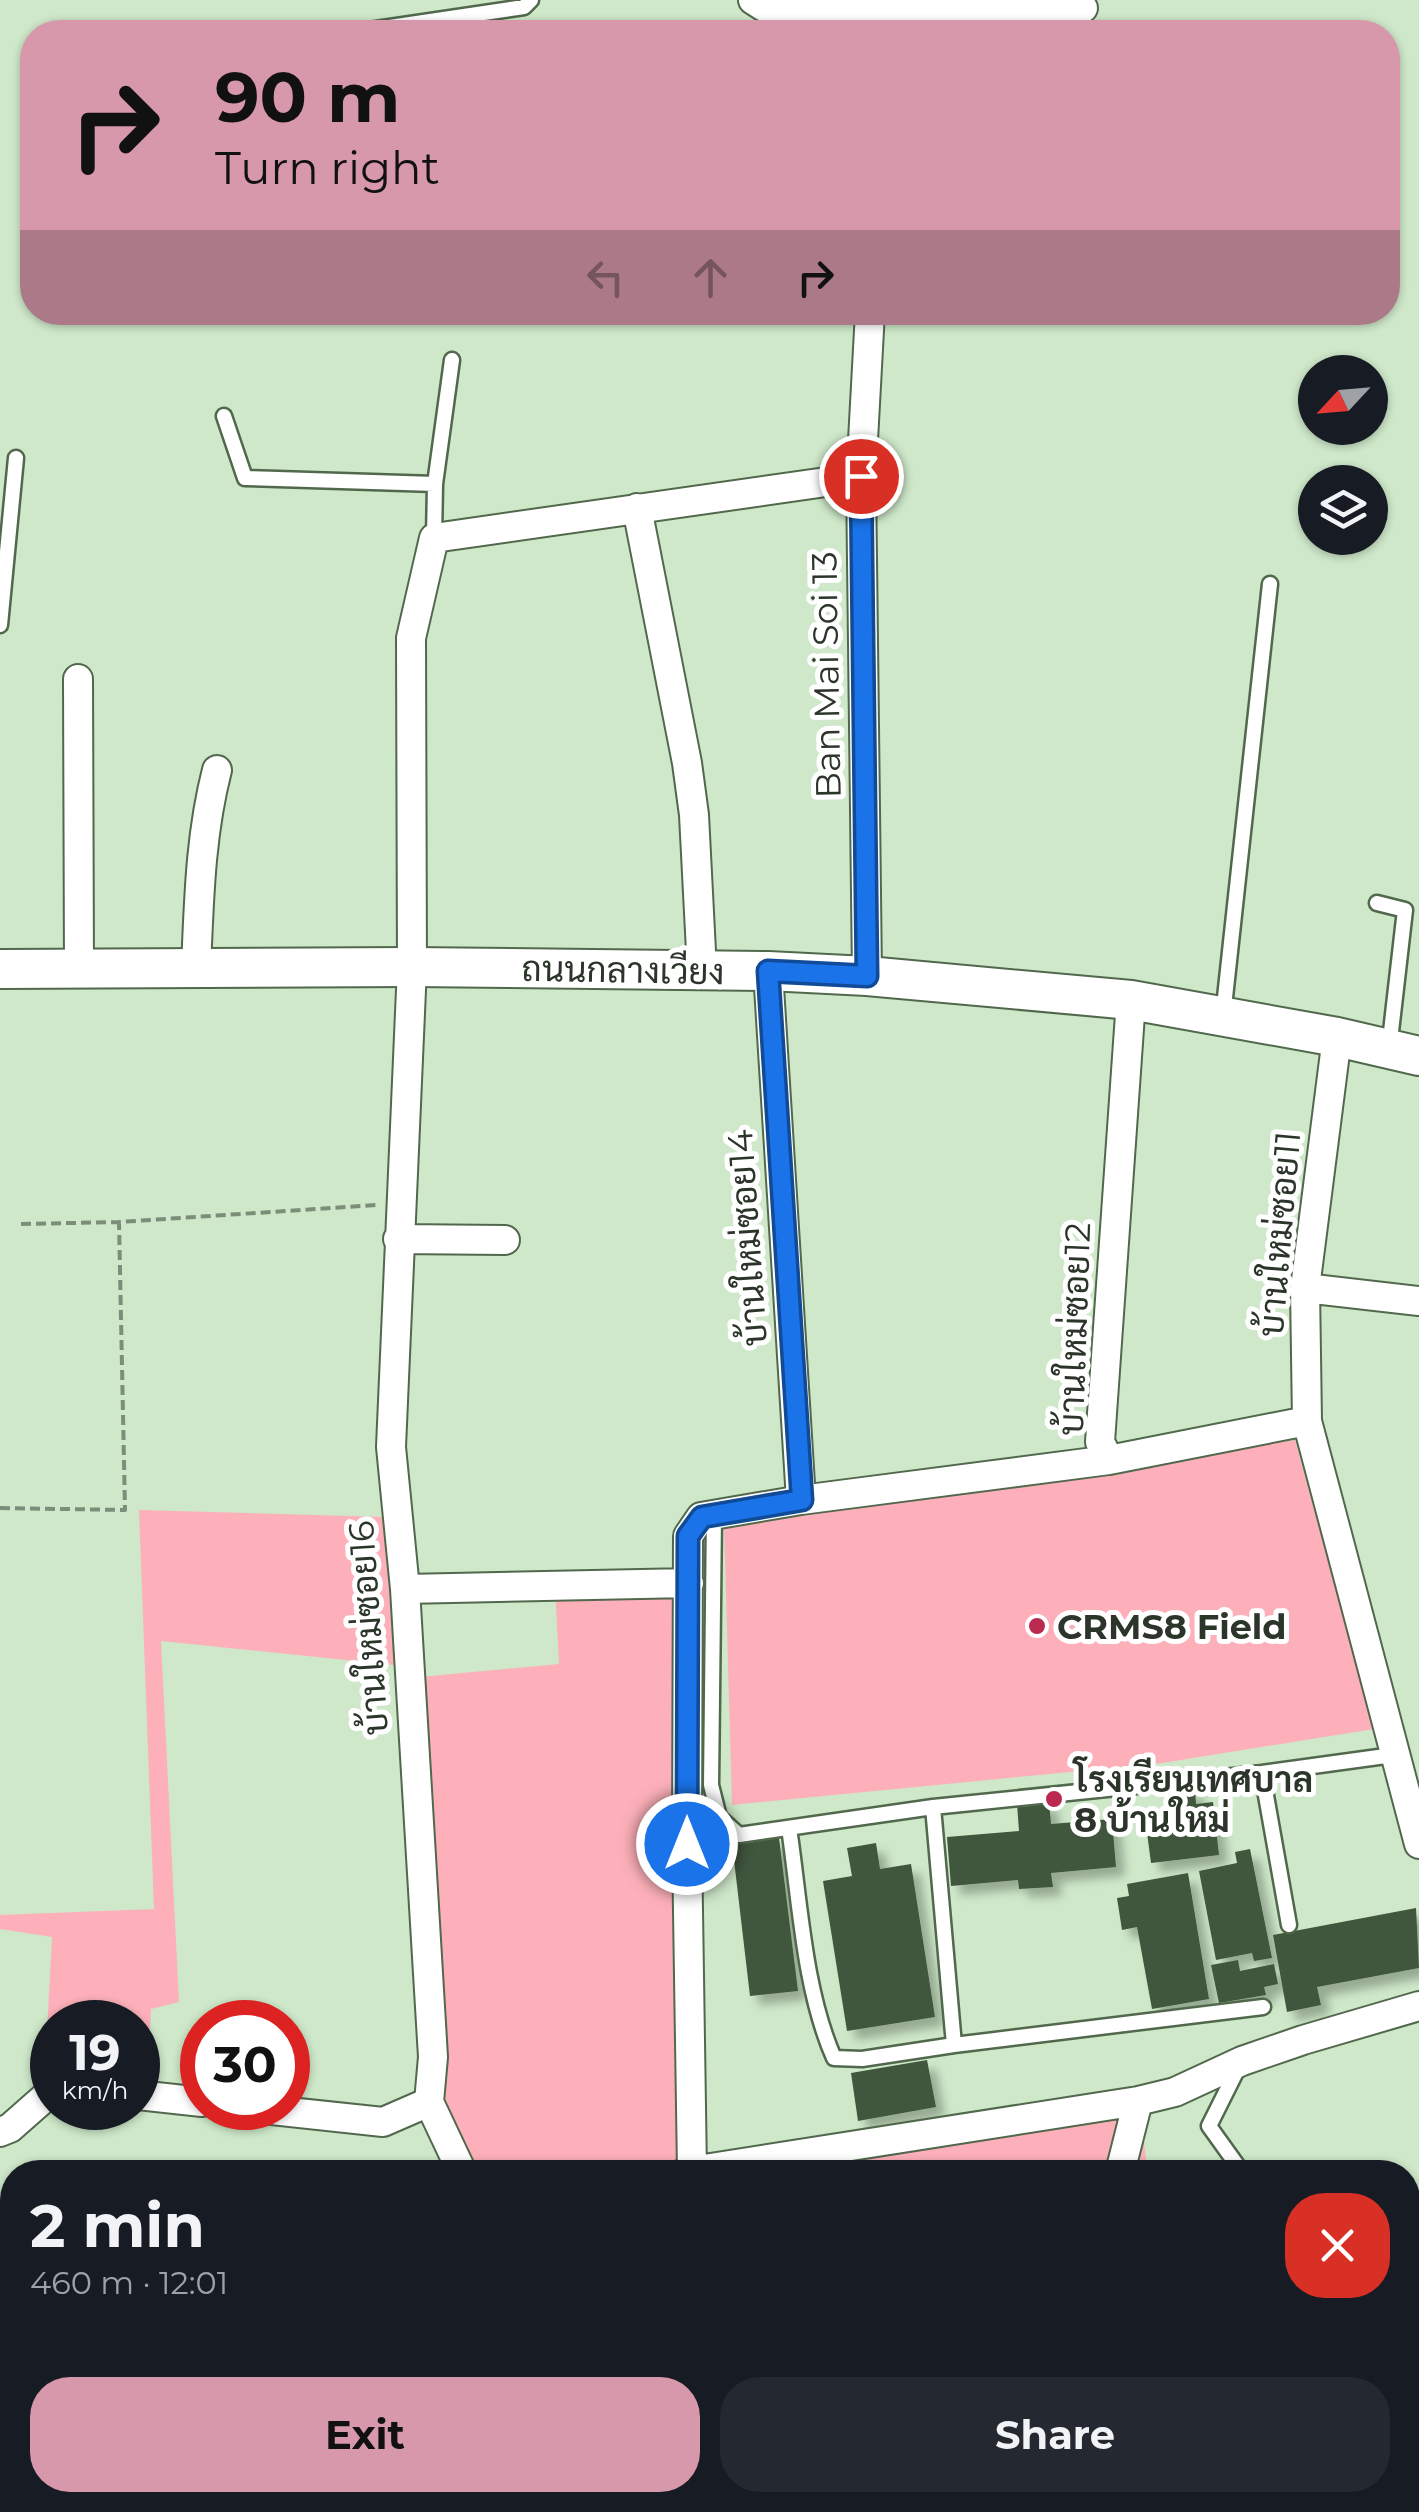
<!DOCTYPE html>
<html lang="en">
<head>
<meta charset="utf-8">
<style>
	:root { --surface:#171b24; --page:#242831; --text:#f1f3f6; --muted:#9ea1a6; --accent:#d898ab }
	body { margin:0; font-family:Montserrat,Sarabun,sans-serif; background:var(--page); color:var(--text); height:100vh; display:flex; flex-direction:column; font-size:38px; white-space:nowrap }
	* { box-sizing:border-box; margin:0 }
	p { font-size:32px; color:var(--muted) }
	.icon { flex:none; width:55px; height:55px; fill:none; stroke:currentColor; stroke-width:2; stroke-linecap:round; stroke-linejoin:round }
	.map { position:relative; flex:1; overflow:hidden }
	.panel { position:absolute; left:0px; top:2160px; width:1420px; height:352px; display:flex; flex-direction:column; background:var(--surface); border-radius:40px 40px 0 0; box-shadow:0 2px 8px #0004 }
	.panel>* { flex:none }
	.guide { position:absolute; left:20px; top:20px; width:1380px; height:305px; border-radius:40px; box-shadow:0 2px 8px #0004; background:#d898ab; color:#111; overflow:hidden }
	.needle { width:65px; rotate:244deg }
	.controls { position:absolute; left:1298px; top:355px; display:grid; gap:20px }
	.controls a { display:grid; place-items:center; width:90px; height:90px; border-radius:50%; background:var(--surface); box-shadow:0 2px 8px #0004; font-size:50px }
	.speed { position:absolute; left:30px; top:2000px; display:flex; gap:20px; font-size:50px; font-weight:700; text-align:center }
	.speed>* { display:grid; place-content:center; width:130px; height:130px; border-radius:50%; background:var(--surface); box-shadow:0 2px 8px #0004; line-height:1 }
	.speed small { font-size:25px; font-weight:400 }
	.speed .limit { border:15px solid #d22; background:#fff; color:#111 }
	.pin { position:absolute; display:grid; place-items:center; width:85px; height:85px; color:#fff; margin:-42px; border:5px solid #fff; border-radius:50%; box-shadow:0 2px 10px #0007 }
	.me { position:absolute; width:110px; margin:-55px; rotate:0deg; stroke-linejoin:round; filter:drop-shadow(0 0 8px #0008) }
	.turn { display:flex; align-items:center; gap:35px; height:210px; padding:0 30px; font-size:45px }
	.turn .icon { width:130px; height:130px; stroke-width:2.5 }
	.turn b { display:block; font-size:70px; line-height:85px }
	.lanes { display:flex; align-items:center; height:95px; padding:0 30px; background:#0003; justify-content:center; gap:50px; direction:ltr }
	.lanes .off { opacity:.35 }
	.round { display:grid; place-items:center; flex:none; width:105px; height:105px; border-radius:40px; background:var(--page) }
	.headline { display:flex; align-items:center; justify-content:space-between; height:170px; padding:0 30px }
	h1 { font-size:60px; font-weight:700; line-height:75px }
	.cta { display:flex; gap:20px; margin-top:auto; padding:20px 30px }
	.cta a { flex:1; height:115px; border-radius:40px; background:var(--accent); color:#111; font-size:40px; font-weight:700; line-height:115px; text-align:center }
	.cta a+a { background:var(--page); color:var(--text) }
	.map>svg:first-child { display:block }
	.green { fill:#fdb0b9 }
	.building { fill:#41563d; filter:url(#shadow) }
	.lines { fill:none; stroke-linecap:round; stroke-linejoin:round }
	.service-casing { stroke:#51684d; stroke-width:19 }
	.minor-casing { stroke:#51684d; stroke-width:32 }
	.secondary-casing { stroke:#51684d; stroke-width:42 }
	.path { stroke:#7c8e79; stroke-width:4; stroke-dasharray:10 5; stroke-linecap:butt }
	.service { stroke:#fff; stroke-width:14 }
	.minor { stroke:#fff; stroke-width:28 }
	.secondary { stroke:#fff; stroke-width:38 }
	.route-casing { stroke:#114b97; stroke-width:25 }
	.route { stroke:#1a73e8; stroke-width:18 }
	.poi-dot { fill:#ba294f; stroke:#fff; stroke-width:4 }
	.labels { text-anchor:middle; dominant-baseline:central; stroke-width:10; stroke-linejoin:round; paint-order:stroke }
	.street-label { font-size:35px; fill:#2b3529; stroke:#fff }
	.poi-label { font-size:35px; font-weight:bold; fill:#2b3529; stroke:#fff; text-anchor:start }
</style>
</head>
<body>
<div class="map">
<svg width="1419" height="2512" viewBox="0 0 1419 2512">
	<defs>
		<filter id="shadow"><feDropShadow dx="9" dy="9" stdDeviation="5" flood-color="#0004"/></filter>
	</defs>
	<rect width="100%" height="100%" fill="#cee8c9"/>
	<path class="green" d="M 1295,1440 L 1374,1729 L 1162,1763 L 732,1805 L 724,1522 Z
		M 139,1510 L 384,1517 L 394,1665 L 161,1641 L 179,2002 L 151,2009 L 148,2078 L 138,2077 L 138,2022 L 52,2022 L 52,2069 L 45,2068 L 52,1937 L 0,1929 L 0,1915 L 154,1909 Z
		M 689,1583 L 693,2168 L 1138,2101 L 1148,2172 L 462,2172 L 429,2102 L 410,1678 L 559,1664 L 555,1586 Z
		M 509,2500 L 1195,2500 L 1196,2512 L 510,2512 Z"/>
	<path class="building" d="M 1195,1788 L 1196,1804 L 1213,1802 L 1219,1855 L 1151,1863 L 1144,1810 L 1176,1807 L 1174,1791 Z
		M 1049,1801 L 1051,1824 L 1112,1819 L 1116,1867 L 1051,1873 L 1053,1887 L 1019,1889 L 1018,1880 L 951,1886 L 947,1837 L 1019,1831 L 1017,1804 Z
		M 779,1838 L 798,1991 L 750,1996 L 732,1843 Z
		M 876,1843 L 880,1869 L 911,1864 L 935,2017 L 847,2031 L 823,1881 L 852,1876 L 847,1848 Z
		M 1250,1849 L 1272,1958 L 1254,1961 L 1252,1953 L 1216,1960 L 1199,1871 L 1237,1863 L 1235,1852 Z
		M 1188,1873 L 1209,1999 L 1152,2009 L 1137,1927 L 1122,1930 L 1117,1898 L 1129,1896 L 1127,1884 Z
		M 1416,1908 L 1419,1968 L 1317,1987 L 1321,2005 L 1287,2012 L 1273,1935 Z
		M 1238,1960 L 1240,1971 L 1274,1964 L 1278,1984 L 1264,1987 L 1266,1995 L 1219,2003 L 1211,1965 Z
		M 927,2060 L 936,2107 L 858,2121 L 851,2073 Z
		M 1419,2397 L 1419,2461 L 1408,2463 L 1408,2399 Z
		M 710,2500 L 805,2500 L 776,2512 L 689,2512 L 688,2509 Z"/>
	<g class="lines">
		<g class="service-casing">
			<path id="service" d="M 356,32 L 524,7 L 531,0
				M 224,416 L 245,478 L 435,484
				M 434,538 L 435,484 L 452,360
				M 0,625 L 16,458
				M 1377,903 L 1405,910 L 1389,1049
				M 1223,1016 L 1270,584
				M 714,1515 L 711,1785 L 719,1817 L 739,1835 L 933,1807 L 1262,1773 L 1393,1755
				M 1262,1773 L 1289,1925
				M 789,1828 C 800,1902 804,1990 834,2058 L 862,2059 L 954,2045 L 933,1807
				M 954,2045 L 1263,2007
				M 1239,2066 L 1209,2126 L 1242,2172
				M 1325,2500 L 1327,2512"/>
		</g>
		<g class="minor-casing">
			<path id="minor" d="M 753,0 L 764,7 L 1083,8
				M 637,508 L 687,763 L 694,815 L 702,971
				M 78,679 L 79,969
				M 196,968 C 199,901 200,836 217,770
				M 768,971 L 801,1500
				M 867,976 L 861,477 L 870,312
				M 1131,1000 L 1100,1442 L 1109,1460 L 1307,1421
				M 1337,1037 L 1305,1288 L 1307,1421 L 1419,1844
				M 398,1239 L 505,1240
				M 1305,1288 L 1419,1301
				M 405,1589 L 689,1583
				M 138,2095 L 202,2102
				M 429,2102 L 462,2172
				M 252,2108 L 383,2122 L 429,2102 L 433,2057 L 405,1589 L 391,1447 L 412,967 L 411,638 L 434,538 L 861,477
				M 0,2132 L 10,2128 L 52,2091
				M 685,2172 L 1138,2101 L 1175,2092 L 1242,2061 L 1303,2040 L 1419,2006
				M 692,2172 L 687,1845 L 688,1536 L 701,1517 L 801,1500 L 1109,1460
				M 1120,2172 L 1138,2101
				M 0,2366 L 12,2382
				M 107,2500 L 117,2512
				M 487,2500 L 488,2512"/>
		</g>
		<g class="secondary-casing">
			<path id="secondary" d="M 0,969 L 412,967 L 768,971 L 867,976 L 1131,1000 L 1337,1037 L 1419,1056"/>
		</g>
		<path class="path" d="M 21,1224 L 119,1222
			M 0,1508 L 125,1510 L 119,1222 L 376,1205"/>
		<use href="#service" class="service"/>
		<use href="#minor" class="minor"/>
		<use href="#secondary" class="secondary"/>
	</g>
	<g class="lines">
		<g class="route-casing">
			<path id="route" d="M 687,1844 L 688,1536 L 702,1517 L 802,1500 L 768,971 L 867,976 L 861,476"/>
		</g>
		<use href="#route" class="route"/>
	</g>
	<g class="poi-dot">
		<circle cx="1037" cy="1626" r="10"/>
		<circle cx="1054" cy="1799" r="10"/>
	</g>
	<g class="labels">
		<g class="street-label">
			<text transform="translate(826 675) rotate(-91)">Ban Mai Soi 13</text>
			<text transform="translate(623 970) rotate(1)">ถนนกลางเวียง</text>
			<text transform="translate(1279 1234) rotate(-85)">บ้านใหม่ซอย11</text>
			<text transform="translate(747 1238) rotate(-94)">บ้านใหม่ซอย14</text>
			<text transform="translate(1074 1329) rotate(-88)">บ้านใหม่ซอย12</text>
			<text transform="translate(368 1628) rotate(-94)">บ้านใหม่ซอย16</text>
		</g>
		<g class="poi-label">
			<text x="1057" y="1626">CRMS8 Field</text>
			<text x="1074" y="1779">โรงเรียนเทศบาล<tspan x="1074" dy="40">8 บ้านใหม่</tspan></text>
		</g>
	</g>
</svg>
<div class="controls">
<a><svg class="needle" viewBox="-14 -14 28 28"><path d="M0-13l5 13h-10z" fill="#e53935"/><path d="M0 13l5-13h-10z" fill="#9ea1a6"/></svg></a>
<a><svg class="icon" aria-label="layers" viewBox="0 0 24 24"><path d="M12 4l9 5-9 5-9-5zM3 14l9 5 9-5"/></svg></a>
</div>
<div class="speed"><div>19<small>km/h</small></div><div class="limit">30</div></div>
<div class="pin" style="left:861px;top:476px;background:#d93025"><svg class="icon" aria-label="arrive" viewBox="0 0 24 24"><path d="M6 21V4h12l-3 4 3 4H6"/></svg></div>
<svg class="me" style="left:687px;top:1844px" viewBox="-20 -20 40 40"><circle r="17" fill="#1a73e8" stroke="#fff" stroke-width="3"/><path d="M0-11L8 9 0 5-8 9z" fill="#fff"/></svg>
<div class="guide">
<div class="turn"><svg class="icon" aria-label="right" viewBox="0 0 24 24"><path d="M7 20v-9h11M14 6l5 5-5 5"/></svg><div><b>90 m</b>Turn right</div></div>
<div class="lanes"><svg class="icon off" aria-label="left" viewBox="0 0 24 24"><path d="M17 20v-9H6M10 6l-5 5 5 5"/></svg><svg class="icon off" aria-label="ahead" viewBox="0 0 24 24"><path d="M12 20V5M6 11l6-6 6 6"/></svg><svg class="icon" aria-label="right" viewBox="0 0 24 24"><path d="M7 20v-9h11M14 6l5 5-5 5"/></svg></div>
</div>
<section class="panel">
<div class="headline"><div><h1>2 min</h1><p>460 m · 12:01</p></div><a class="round" style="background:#d93025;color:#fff"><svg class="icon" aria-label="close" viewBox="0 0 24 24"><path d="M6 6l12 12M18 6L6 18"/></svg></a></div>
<div class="cta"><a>Exit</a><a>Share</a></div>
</section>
</div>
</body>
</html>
